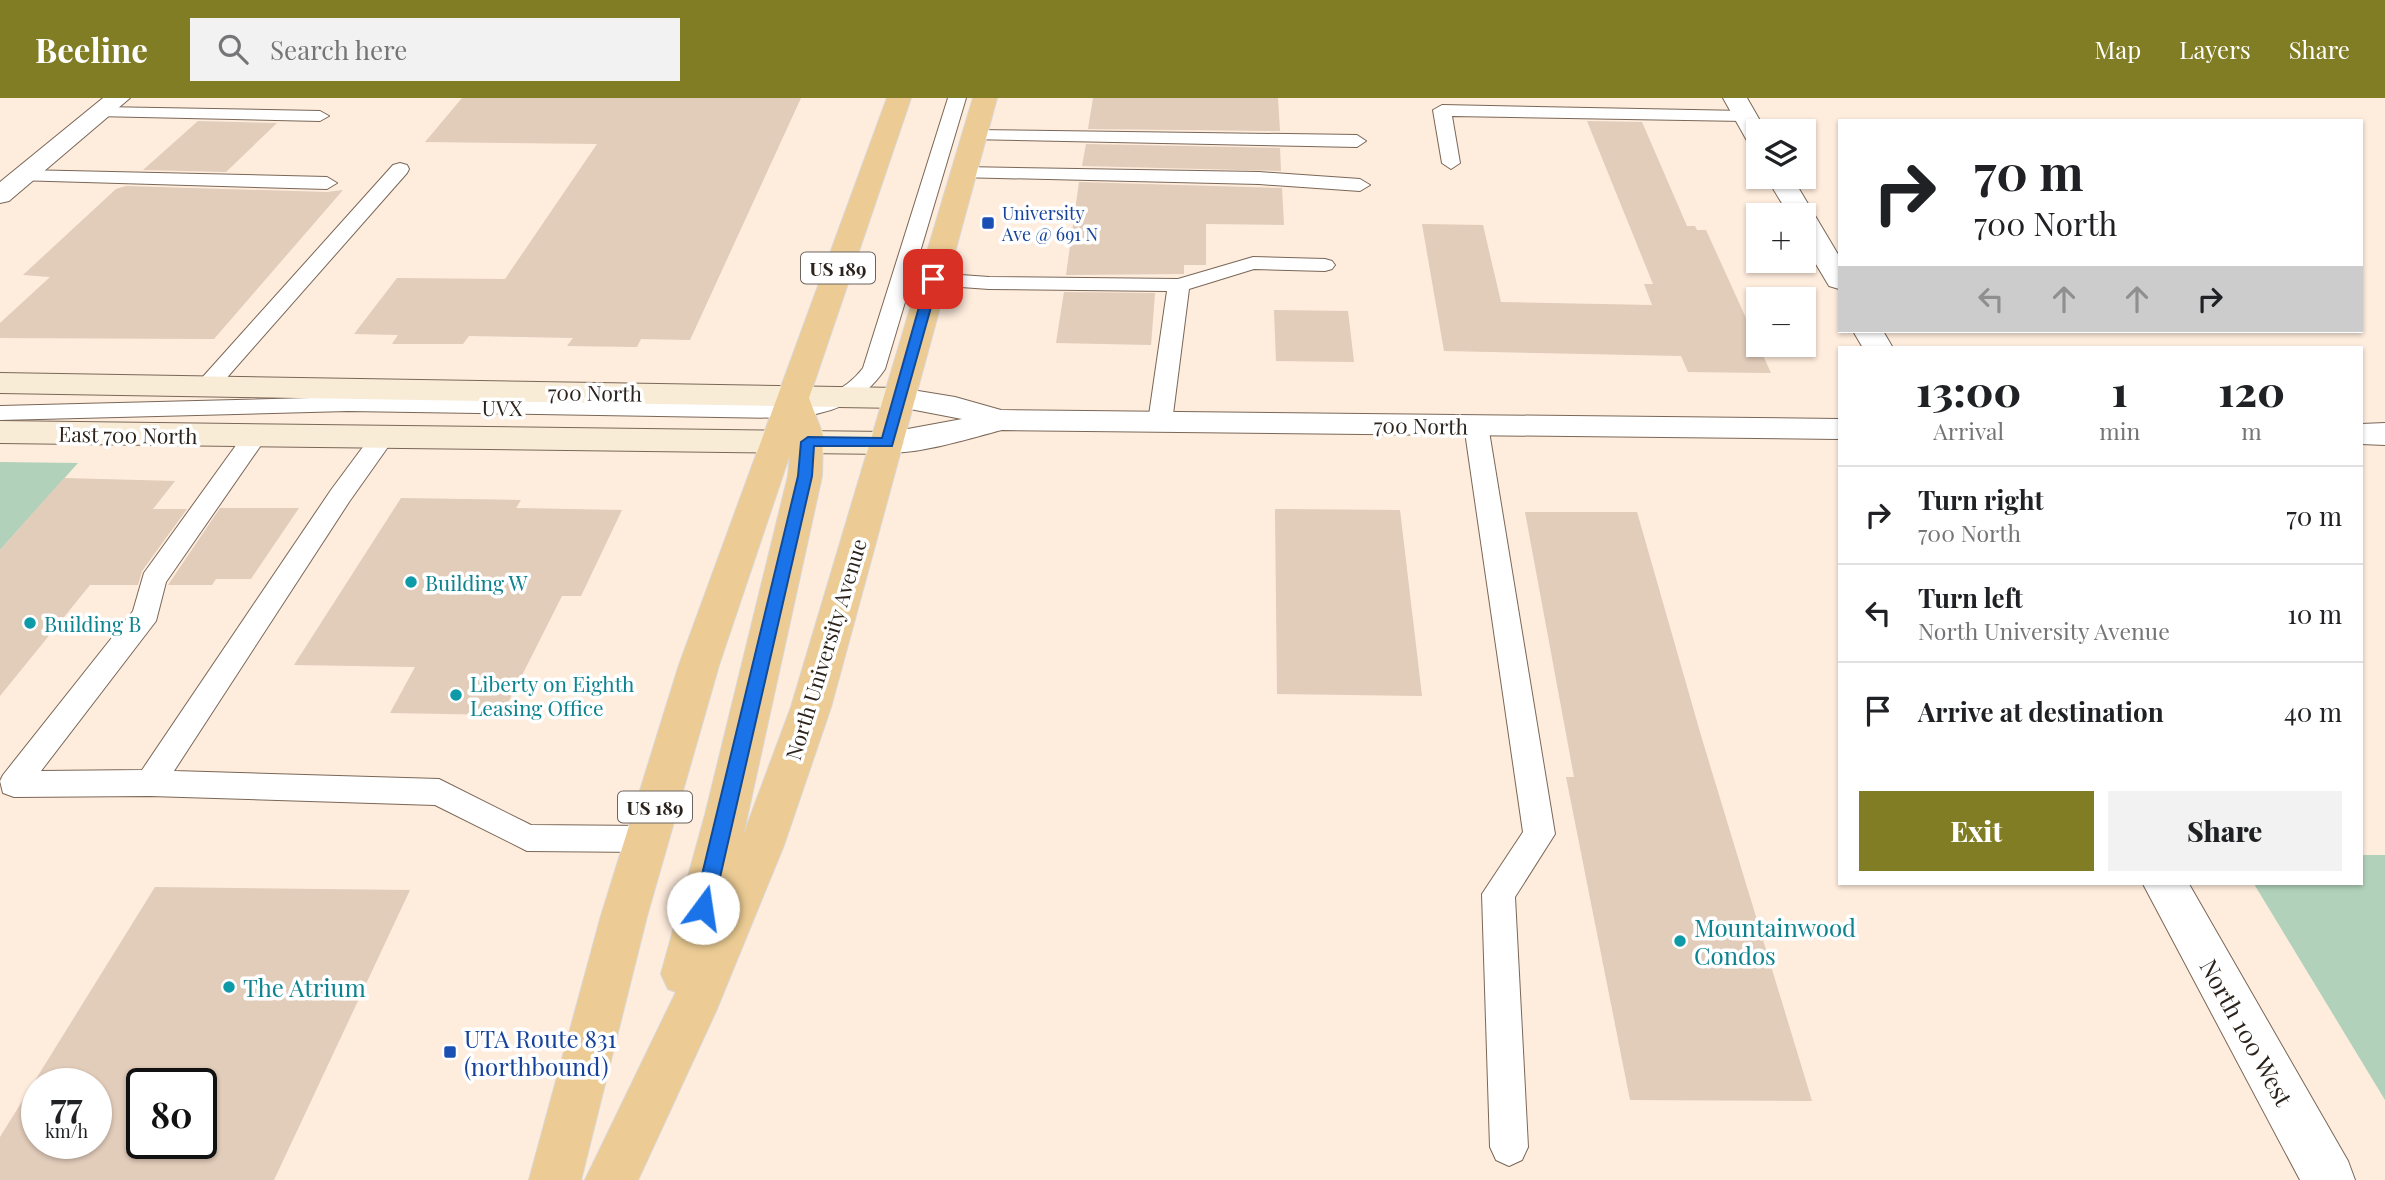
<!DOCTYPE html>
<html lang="en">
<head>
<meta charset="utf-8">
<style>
	:root { --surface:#fff; --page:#f2f2f2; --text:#202124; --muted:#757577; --line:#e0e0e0; --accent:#807d24 }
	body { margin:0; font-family:"Playfair Display",serif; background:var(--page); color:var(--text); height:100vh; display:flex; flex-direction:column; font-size:26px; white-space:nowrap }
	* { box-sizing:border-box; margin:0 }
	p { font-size:23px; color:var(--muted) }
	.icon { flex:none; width:38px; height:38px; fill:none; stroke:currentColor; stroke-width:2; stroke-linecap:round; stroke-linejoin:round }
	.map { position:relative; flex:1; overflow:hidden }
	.drawer { position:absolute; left:1838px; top:248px; width:525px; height:539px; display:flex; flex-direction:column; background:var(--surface); border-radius:0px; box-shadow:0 2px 5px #0004 }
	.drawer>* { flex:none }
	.guide { position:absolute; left:1838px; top:21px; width:525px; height:214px; border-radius:0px; box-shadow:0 2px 5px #0004; background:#fff; color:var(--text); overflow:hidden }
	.buttons { position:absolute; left:1746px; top:21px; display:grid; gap:14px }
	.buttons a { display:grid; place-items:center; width:70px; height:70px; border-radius:0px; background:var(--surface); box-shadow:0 2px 5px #0004; font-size:35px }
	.speed { position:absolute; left:21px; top:970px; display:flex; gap:14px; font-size:35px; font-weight:700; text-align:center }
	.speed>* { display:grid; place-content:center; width:91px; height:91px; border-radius:50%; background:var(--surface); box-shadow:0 2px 5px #0004; line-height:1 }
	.speed small { font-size:18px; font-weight:400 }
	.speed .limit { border:4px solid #111; border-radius:10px; background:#fff; color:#111 }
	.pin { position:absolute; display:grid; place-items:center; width:60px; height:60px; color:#fff; margin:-30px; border-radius:14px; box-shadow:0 4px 10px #0006 }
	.me { position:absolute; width:77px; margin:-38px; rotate:14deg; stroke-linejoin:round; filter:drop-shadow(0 0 5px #0008) }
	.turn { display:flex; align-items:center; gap:24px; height:147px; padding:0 21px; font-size:32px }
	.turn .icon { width:91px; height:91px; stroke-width:2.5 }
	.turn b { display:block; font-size:49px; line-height:60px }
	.lanes { display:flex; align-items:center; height:66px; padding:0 21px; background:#0003; justify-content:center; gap:35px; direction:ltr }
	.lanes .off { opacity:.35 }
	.eta { display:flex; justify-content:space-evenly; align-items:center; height:119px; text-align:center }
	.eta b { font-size:42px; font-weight:800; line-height:49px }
	.action { display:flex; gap:14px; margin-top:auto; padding:14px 21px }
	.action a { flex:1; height:80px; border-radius:0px; background:var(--accent); color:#fff; font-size:28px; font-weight:800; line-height:80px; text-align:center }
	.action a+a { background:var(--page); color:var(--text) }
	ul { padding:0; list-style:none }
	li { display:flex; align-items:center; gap:21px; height:98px; padding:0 21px; border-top:2px solid var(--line) }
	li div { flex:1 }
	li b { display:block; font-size:26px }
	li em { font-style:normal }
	header { display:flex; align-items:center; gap:42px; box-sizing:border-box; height:98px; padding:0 35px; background:var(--accent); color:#fff }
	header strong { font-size:33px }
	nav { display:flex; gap:38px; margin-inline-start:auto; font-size:24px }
	.search { width:490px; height:63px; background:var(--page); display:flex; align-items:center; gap:18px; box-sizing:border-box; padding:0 24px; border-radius:0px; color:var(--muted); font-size:26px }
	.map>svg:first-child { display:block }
	.green { fill:#b2d1bb }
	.building { fill:#e2ccba; fill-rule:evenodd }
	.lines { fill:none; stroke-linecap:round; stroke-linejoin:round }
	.service-casing { stroke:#7a6757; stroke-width:2 }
	.minor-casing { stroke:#7a6757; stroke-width:2 }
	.tertiary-casing { stroke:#7a6757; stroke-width:2 }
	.secondary-casing { stroke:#7a6757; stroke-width:2 }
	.trunk-casing { stroke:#d9d7d6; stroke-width:2 }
	.service { fill:#fff; fill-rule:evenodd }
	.minor { fill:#fff; fill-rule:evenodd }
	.tertiary { fill:#fff; fill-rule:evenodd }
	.secondary { fill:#f8ecd7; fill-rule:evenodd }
	.trunk { fill:#eccc94; fill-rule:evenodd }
	.route { fill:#1a73e8; stroke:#114b97; stroke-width:2 }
	.transit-dot { fill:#1a4fb4; stroke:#fff; stroke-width:2.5 }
	.culture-dot { fill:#0f9aa8; stroke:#fff; stroke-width:2.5 }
	.labels { text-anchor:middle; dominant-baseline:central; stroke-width:7; stroke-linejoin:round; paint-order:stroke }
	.far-transit-label { font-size:18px; fill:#164399; stroke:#fff; text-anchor:start }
	.shield { fill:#fff; stroke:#6b6560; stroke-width:2 }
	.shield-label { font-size:19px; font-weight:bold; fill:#2b231c }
	.street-label { font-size:21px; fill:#2b231c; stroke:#fff }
	.culture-label { font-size:21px; fill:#0d838f; stroke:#fff; text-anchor:start }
	.near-culture-label { font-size:24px; fill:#0d838f; stroke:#fff; text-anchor:start }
	.near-street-label { font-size:24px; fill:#2b231c; stroke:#fff }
	.near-transit-label { font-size:24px; fill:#164399; stroke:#fff; text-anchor:start }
</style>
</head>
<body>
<header>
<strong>Beeline</strong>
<div class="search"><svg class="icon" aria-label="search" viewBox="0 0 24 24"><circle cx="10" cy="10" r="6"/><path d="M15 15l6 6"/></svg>Search here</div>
<nav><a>Map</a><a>Layers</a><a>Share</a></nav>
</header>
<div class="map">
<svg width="2385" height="1082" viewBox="0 0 2385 1082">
	<rect width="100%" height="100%" fill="#feecdd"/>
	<path class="green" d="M 0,364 L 78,365 L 0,452 Z
		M 2361,757 L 2385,757 L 2385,1002 L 2254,786 L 2361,786 Z"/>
	<path class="building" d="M 462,0 L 801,0 L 690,242 L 641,241 L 637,249 L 567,248 L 573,240 L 469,238 L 463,246 L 392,246 L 398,237 L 354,236 L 397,180 L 505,181 L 597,46 L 425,44 Z
		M 1093,0 L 1278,0 L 1280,33 L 1088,31 Z
		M 198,23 L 277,25 L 226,74 L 143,72 Z
		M 1587,23 L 1642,24 L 1687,128 L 1695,128 L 1697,132 L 1706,132 L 1771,275 L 1688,274 L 1681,258 L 1444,253 L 1422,126 L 1483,127 L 1501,204 L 1652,207 L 1644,186 L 1653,186 Z
		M 1086,46 L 1280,50 L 1281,73 L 1082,68 Z
		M 1079,84 L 1282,90 L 1284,127 L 1206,126 L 1206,167 L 1184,167 L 1184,176 L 1066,177 Z
		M 126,88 L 327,94 L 343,92 L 214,241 L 0,240 L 0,225 L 50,179 L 23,177 L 116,91 Z
		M 1064,194 L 1155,195 L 1151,247 L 1056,245 Z
		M 1274,212 L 1348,213 L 1354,264 L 1276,263 Z
		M 64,380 L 175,383 L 153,411 L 187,411 L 142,473 L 138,487 L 90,487 L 0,598 L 0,452 Z
		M 401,400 L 521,402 L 516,410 L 622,412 L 581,498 L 562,498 L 502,617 L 390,615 L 415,569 L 294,567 Z
		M 220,410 L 299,410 L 251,481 L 216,481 L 212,487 L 168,487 Z
		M 1275,411 L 1400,412 L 1422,598 L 1277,596 Z
		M 1525,414 L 1637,414 L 1702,641 L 1812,1003 L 1630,1002 L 1566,679 L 1574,679 Z
		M 155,789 L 410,792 L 274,1082 L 0,1082 L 0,1039 ZM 37,985 L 96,985 L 96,1045 L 37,1045 ZM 142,985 L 201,985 L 201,1045 L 142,1045 Z"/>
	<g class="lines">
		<g class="service-casing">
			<path id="service" d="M 948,0 L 966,0 L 885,271 C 862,306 827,317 787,320 L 348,313 L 0,322 L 0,308 L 348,299 L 787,306 C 817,303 844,295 863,270 Z
				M 1442,7 L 1744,13 L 1753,18 L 1744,23 L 1452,18 L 1460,65 L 1451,71 L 1442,65 L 1433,12 Z
				M 101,9 L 320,13 L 329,18 L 320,23 L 95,18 L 92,14 Z
				M 974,32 L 1357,37 L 1366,43 L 1357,49 L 968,41 L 965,37 Z
				M 400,65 L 407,67 L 409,71 L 407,75 L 216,292 L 200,292 L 196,287 L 200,282 L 393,67 Z
				M 964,69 L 1259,74 L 1360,81 L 1370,87 L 1360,93 L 1259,86 L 957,79 L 954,75 L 957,71 Z
				M 23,72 L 327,79 L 337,85 L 327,91 L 16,82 L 13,78 Z
				M 1253,159 L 1325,161 L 1332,163 L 1335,167 L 1332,171 L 1325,173 L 1254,171 L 1189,191 L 1172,324 L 1168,329 L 1160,332 L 1152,329 L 1148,324 L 1167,193 L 989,191 L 933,187 L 926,185 L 922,181 L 926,177 L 933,175 L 989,179 L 1178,181 Z
				M 1476,319 L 1484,322 L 1488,327 L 1555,736 L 1515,799 L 1528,1049 L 1522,1062 L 1509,1068 L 1496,1062 L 1490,1049 L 1482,796 L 1523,734 L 1464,327 L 1468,322 Z
				M 256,329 L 265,332 L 268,337 L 166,484 L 156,523 L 41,673 L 142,672 L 331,392 L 374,334 L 383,331 L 392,334 L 395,339 L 349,404 L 174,673 L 439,681 L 531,727 L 645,728 L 656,731 L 661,741 L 656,751 L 645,754 L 527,753 L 435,707 L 150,698 L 14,699 L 3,695 L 0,683 L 3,677 L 133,513 L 144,475 L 247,332 Z"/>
		</g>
		<g class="minor-casing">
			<path id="minor" d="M 103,0 L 130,0 L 9,103 L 0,105 L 0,84 Z
				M 1723,0 L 1747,0 L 1766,33 L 1759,33 L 1759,51 L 1750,48 Z
				M 1766,79 L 1792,79 L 1839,158 L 1839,191 L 1829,188 L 1804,146 L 1804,117 L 1789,117 Z
				M 1853,233 L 1883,233 L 1893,250 L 1863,250 Z
				M 2143,786 L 2189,786 L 2348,1063 L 2355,1082 L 2300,1082 Z"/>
		</g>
		<g class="tertiary-casing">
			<path id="tertiary" d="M 900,290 L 955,299 L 1001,312 L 1839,321 L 1839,341 L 1002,332 C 970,340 906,361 875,353 L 870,345 L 875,337 L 962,321 L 889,307 L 884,300 L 889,293 Z
				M 2385,325 L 2385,347 L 2361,346 L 2361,326 Z"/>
		</g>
		<g class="secondary-casing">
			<path id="secondary" d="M 0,275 L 900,290 L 911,293 L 916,300 L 911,307 L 900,310 L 0,295 Z
				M 0,323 L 887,334 L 899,337 L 904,345 L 899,353 L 887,356 L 0,345 Z"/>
		</g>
		<g class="trunk-casing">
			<path id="trunk" d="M 887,0 L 911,0 L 809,300 L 823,337 L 822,378 L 743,738 L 791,609 L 973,0 L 997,0 L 831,609 L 784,747 L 716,913 L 638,1082 L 585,1082 L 676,894 L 668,891 L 661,876 L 705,717 L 788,378 L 790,356 L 719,567 L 647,818 L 581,1082 L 529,1082 L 601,818 L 679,567 Z"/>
		</g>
		<use href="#service" class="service"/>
		<use href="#minor" class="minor"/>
		<use href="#tertiary" class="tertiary"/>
		<use href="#secondary" class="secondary"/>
		<use href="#trunk" class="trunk"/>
	</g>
	<path class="route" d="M 933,177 L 939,181 L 892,348 L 814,348 L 812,378 L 713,810 L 710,816 L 703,819 L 697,816 L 694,810 L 798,378 L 801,344 L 808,339 L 882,340 L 927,181 Z"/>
	<g class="transit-dot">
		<rect x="981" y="118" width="14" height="14" rx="3.5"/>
		<rect x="443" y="947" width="14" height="14" rx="3.5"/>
	</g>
	<g class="culture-dot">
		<circle cx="411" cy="484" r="7"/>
		<circle cx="30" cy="525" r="7"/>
		<circle cx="456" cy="597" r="7"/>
		<circle cx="1680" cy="843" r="7"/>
		<circle cx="229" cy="889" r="7"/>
	</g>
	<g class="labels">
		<g class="far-transit-label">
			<text x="1002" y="115">University<tspan x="1002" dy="21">Ave @ 691 N</tspan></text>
		</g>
		<g class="shield">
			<rect x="801" y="154.5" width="74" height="31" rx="5"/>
			<rect x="618" y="693.5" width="74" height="31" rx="5"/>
		</g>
		<g class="shield-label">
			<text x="838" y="170">US 189</text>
			<text x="655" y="709">US 189</text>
		</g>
		<g class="street-label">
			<text transform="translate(595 294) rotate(1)">700 North</text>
			<text transform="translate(502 309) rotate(1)">UVX</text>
			<text transform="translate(1421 327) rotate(1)">700 North</text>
			<text transform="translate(128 336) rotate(1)">East 700 North</text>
			<text transform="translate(825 551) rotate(-73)">North University Avenue</text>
		</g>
		<g class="culture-label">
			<text x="425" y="484">Building W</text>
			<text x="44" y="525">Building B</text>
			<text x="470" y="585">Liberty on Eighth<tspan x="470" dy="24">Leasing Office</tspan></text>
		</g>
		<g class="near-culture-label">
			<text x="1694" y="829">Mountainwood<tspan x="1694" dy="28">Condos</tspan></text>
			<text x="243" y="889">The Atrium</text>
		</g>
		<g class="near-street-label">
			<text transform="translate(2247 934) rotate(61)">North 100 West</text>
		</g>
		<g class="near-transit-label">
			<text x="464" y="940">UTA Route 831<tspan x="464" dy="28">(northbound)</tspan></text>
		</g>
	</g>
</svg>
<div class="buttons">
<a><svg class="icon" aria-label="layers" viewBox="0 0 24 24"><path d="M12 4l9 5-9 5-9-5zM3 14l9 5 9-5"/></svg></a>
<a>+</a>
<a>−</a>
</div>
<div class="speed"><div>77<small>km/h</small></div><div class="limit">80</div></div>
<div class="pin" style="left:933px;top:181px;background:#d93025"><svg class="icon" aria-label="arrive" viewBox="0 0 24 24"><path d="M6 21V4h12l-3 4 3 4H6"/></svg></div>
<svg class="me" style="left:703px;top:810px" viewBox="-20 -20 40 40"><circle r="19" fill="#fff"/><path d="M0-13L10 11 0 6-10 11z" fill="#1a73e8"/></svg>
<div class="guide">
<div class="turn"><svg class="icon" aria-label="right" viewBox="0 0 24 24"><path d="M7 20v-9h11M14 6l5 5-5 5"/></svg><div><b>70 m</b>700 North</div></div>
<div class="lanes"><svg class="icon off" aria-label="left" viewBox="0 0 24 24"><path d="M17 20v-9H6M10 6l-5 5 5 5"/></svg><svg class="icon off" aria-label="ahead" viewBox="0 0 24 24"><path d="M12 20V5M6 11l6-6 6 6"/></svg><svg class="icon off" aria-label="ahead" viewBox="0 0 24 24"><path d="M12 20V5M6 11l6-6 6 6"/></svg><svg class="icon" aria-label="right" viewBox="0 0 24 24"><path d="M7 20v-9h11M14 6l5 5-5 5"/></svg></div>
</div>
<section class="drawer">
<div class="eta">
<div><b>13:00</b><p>Arrival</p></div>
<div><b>1</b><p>min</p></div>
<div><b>120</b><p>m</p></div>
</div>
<ul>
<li><svg class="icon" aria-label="right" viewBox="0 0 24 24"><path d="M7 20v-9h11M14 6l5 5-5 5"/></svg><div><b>Turn right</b><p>700 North</p></div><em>70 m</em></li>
<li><svg class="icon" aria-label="left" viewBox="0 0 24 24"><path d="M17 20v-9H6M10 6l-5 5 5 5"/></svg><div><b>Turn left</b><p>North University Avenue</p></div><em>10 m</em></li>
<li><svg class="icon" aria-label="arrive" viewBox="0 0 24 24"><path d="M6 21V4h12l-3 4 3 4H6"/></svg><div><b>Arrive at destination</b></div><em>40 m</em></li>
</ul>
<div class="action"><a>Exit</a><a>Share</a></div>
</section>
</div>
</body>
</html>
